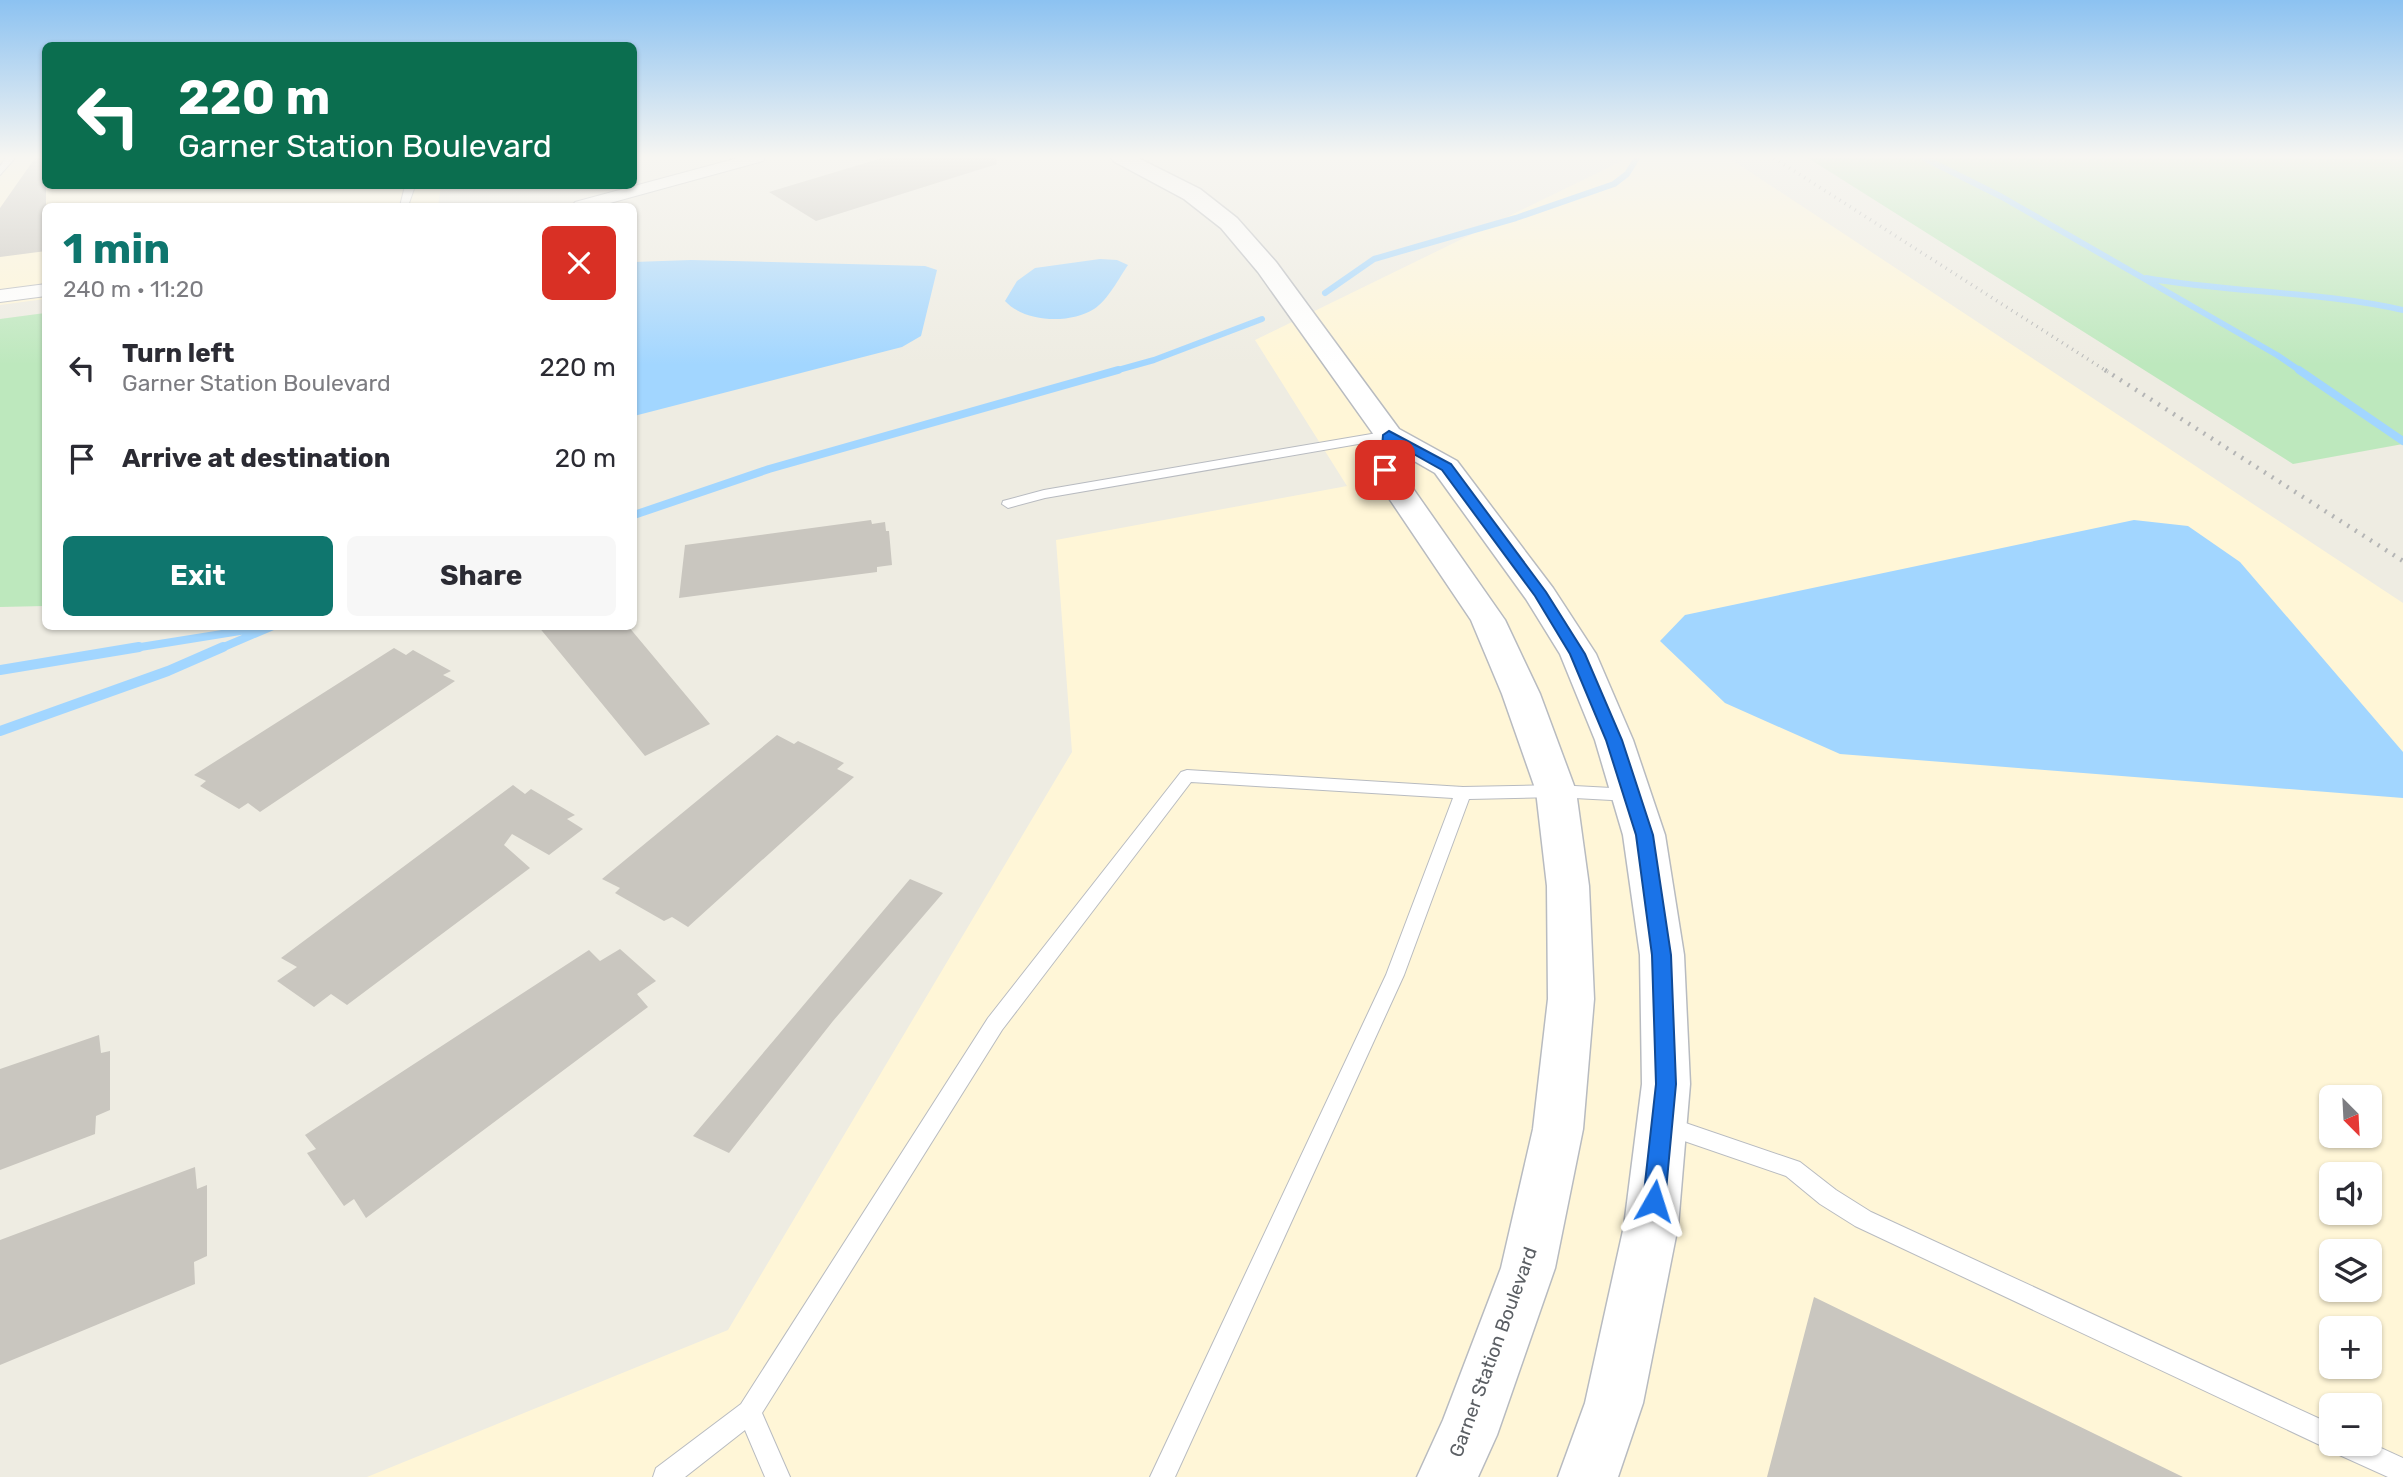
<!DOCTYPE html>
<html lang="en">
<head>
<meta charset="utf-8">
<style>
	:root { --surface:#fff; --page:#f7f7f7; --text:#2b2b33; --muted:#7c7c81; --accent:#0f766e }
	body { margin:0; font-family:Rubik,sans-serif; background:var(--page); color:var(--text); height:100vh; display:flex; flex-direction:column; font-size:26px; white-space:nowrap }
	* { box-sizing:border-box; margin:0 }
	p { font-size:23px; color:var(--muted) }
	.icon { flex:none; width:38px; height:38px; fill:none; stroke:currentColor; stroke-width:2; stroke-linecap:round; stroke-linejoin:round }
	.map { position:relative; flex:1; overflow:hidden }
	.panel { position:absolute; left:42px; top:203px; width:595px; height:427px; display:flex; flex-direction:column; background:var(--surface); border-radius:10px; box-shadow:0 2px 5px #0004 }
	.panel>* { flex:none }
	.guide { position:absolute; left:42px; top:42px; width:595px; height:147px; border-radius:10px; box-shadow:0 2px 5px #0004; background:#0b6e4f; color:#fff; overflow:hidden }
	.needle { width:46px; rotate:156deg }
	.tools { position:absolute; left:2319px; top:1085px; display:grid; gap:14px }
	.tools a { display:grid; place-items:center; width:63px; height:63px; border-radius:10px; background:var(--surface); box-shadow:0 2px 5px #0004; font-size:35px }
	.pin { position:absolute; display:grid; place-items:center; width:60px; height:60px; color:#fff; margin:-30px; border-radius:14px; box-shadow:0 4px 10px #0006 }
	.me { position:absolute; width:77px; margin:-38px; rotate:6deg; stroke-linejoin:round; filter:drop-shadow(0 0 5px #0008) }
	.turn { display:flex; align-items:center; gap:24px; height:147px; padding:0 21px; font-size:32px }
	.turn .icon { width:91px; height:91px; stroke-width:2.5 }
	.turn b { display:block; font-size:49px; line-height:60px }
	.round { display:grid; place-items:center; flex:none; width:74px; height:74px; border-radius:10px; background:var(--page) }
	.overview { display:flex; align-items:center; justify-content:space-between; height:119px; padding:0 21px }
	h1 { font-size:42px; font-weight:700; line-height:52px; color:var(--accent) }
	.primary-button { display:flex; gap:14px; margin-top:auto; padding:14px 21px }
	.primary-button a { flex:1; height:80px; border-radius:10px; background:var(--accent); color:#fff; font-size:28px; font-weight:700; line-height:80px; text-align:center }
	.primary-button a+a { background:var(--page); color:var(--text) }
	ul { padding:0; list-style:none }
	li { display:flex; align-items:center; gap:21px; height:91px; padding:0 21px }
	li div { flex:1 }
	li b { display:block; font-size:26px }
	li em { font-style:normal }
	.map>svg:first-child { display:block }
	.commercial { fill:#fff6d7; fill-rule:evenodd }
	.green { fill:#bde8bd }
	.water { fill:#a2d6ff }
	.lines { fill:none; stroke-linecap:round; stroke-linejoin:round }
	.stream-far2 { stroke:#a2d6ff; stroke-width:6 }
	.stream-far1 { stroke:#a2d6ff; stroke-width:8 }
	.stream { stroke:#a2d6ff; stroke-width:10 }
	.building { fill:#c9c6bf }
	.service-casing { stroke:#b8bbc0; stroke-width:2 }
	.minor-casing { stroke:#b8bbc0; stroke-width:2 }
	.tertiary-casing { stroke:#b8bbc0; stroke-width:3 }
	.service { fill:#fff; fill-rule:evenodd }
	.minor { fill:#fff; fill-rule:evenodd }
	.tertiary { fill:#fff; fill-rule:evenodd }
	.rail-far1 { stroke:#b4b5b5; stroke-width:3.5; stroke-dasharray:1 5; stroke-linecap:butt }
	.rail { stroke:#b4b5b5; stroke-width:4.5; stroke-dasharray:2 7; stroke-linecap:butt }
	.route { fill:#1a73e8; stroke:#114b97; stroke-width:2 }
	.labels { text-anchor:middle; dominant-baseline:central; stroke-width:5; stroke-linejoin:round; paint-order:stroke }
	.street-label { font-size:19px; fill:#5b5f64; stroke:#fff }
</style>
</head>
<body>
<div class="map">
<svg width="2403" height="1477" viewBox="0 0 2403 1477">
	<rect width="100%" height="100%" fill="#eeece2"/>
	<path class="commercial" d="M 0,158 L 45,158 L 46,186 L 441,186 L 438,206 L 46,206 L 45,299 L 0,305 Z
		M 1628,158 L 1729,158 L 2403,603 L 2403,1477 L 367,1477 L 728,1330 L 1072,752 L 1056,540 L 1347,486 L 1255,340 ZM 2331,1097 L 2370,1097 L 2370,1136 L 2331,1136 ZM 2331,1174 L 2370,1174 L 2370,1213 L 2331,1213 ZM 2331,1251 L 2370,1251 L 2370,1290 L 2331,1290 ZM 2331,1328 L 2370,1328 L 2370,1367 L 2331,1367 ZM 2331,1405 L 2370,1405 L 2370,1444 L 2331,1444 Z"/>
	<path class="green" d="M 1808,158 L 2403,159 L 2403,444 L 2293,464 Z
		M 45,313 L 45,606 L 0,607 L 0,319 Z"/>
	<path class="water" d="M 1100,259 L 1117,260 L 1128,265 C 1119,278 1108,300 1094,309 C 1071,324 1025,323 1005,301 L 1017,281 L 1035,268 Z
		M 691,260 L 925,266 L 937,270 L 921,336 L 902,347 L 634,416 L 634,262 Z
		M 2134,520 L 2188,526 L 2240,562 L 2403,752 L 2403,798 L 1840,754 L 1725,703 L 1660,641 L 1685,615 Z"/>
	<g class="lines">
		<path class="stream-far2" d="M 1924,158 L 2002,197 L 2277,355 L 2302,372
			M 2146,278 C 2231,293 2319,291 2403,310
			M 1325,293 L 1374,259 L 1516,218 L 1614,184 L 1627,174 L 1637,158
			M 1111,372 L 1154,360 L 1262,319"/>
		<path class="stream-far1" d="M 2299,370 L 2403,441
			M 634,515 L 769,469 L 1118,370
			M 128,649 L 259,628
			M 219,649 L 273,626"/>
		<path class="stream" d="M 0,670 L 139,647
			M 0,731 L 168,671 L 223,647"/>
	</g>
	<path class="building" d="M 35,158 L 46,158 L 46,251 L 0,257 L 0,208 Z
		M 882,158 L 996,158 L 997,164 L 816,221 L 769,192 Z
		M 871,520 L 872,524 L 885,522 L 886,531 L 889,531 L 892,565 L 877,567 L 877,572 L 679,598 L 685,545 Z
		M 538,626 L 628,626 L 710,724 L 645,756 Z
		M 394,648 L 406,655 L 413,650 L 451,671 L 443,675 L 455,681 L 260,812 L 248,803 L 239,809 L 200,786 L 206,781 L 194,775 Z
		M 777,735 L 794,744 L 798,741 L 844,763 L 837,769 L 854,777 L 688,927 L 672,917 L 664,921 L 615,893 L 620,888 L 602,879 Z
		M 513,785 L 525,794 L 531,789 L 575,815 L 567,819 L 583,829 L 549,855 L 512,834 L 504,845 L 530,868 L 347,1005 L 331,994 L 314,1007 L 277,981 L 297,967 L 281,958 Z
		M 910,879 L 943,893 L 833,1021 L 729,1153 L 693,1136 Z
		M 620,949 L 656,981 L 637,994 L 648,1007 L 366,1218 L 354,1199 L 344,1206 L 307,1153 L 316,1149 L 305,1135 L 589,950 L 600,961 Z
		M 99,1035 L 101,1053 L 110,1051 L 110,1110 L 96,1116 L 95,1134 L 0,1170 L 0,1069 Z
		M 195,1167 L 197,1189 L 207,1185 L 207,1256 L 194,1262 L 195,1284 L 0,1365 L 0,1240 Z
		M 1814,1297 L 2183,1477 L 1767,1477 Z"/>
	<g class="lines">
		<g class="service-casing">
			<path id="service" d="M 6,158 L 15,158 L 0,175 L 0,166 Z
				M 405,186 L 415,186 L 408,206 L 400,206 Z
				M 1389,431 L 1393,432 L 1393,438 L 1045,498 L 1008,508 L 1002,504 L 1003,501 L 1044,490 Z
				M 1187,770 L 1463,787 L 1556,785 L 1630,789 L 1636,791 L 1638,795 L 1636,799 L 1630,801 L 1556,797 L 1469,799 L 1404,975 L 1175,1477 L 1150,1477 L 1386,975 L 1453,798 L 1191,782 L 1002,1030 L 762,1413 L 790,1477 L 765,1477 L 745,1430 L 685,1477 L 653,1477 L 656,1468 L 741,1404 L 988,1018 L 1181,772 Z
				M 1668,1117 L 1800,1162 L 1836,1190 L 1871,1212 L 2331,1424 L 2331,1444 L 2370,1443 L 2403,1458 L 2403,1477 L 2388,1477 L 2335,1453 L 2334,1448 L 2322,1446 L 1855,1226 L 1820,1204 L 1786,1176 L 1661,1133 L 1658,1126 L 1661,1119 Z"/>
		</g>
		<g class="minor-casing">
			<path id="minor" d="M 738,158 L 765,158 L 763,161 L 599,206 L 572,206 L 575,202 Z
				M 46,284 L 46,296 L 0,302 L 0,290 Z"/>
		</g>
		<g class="tertiary-casing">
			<path id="tertiary" d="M 1111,158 L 1138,158 L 1200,189 L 1237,218 L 1276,262 L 1399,429 L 1457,461 L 1553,588 L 1596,654 L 1633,740 L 1665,835 L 1684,955 L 1690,1084 L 1678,1226 L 1643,1403 L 1618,1477 L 1558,1477 L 1585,1403 L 1624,1226 L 1642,1084 L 1640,955 L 1623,835 L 1595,740 L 1560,654 L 1526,599 L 1435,473 L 1402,454 L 1400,470 L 1505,620 L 1540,694 L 1576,791 L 1589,886 L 1594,999 L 1583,1129 L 1555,1268 L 1497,1435 L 1478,1477 L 1417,1477 L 1443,1420 L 1501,1268 L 1533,1129 L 1548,999 L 1547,886 L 1536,791 L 1502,694 L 1471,620 L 1370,470 L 1374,435 L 1258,272 L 1221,228 L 1184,199 L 1115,162 Z"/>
		</g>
		<use href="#service" class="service"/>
		<use href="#minor" class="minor"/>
		<use href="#tertiary" class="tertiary"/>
		<path class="rail-far1" d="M 1774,158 L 2108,372"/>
		<path class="rail" d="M 2105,370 L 2403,561"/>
	</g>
	<linearGradient id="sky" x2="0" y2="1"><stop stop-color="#8cc2f1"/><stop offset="0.43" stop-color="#f7f6f2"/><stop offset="1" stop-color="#f7f6f2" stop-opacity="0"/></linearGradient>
	<rect width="2403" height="365" fill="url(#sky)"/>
	<path class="route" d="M 1389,431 L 1451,464 L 1546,592 L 1585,654 L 1622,740 L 1653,835 L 1671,955 L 1676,1084 L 1665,1201 L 1662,1208 L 1654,1211 L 1646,1208 L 1643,1201 L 1656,1084 L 1652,955 L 1636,835 L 1606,740 L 1570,654 L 1535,596 L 1442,470 L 1394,443 L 1391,470 L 1385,474 L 1380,473 L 1383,435 Z"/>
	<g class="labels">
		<g class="street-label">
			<text transform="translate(1493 1352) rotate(-70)">Garner Station Boulevard</text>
		</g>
	</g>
</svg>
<div class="tools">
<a><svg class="needle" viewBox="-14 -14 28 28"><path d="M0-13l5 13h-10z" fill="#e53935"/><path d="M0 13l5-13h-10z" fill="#7c7c81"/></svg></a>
<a><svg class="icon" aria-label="sound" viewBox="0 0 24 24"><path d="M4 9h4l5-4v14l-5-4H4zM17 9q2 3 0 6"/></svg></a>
<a><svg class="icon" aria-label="layers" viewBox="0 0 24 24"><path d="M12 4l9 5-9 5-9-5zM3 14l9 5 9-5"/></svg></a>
<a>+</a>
<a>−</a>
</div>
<div class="pin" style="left:1385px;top:470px;background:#d93025"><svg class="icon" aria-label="arrive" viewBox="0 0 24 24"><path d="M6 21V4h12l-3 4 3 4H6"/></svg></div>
<svg class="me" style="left:1654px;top:1201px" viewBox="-20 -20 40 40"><path d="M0-17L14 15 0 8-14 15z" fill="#1a73e8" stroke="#fff" stroke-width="4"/></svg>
<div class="guide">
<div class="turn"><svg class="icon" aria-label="left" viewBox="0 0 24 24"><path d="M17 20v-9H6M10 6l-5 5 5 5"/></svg><div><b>220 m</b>Garner Station Boulevard</div></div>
</div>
<section class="panel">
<div class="overview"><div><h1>1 min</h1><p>240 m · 11:20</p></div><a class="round" style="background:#d93025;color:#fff"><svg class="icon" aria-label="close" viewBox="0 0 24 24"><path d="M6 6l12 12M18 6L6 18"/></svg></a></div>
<ul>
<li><svg class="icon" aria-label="left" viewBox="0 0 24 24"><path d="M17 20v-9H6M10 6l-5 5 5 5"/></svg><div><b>Turn left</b><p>Garner Station Boulevard</p></div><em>220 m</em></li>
<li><svg class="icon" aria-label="arrive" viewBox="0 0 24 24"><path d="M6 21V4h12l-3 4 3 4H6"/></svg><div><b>Arrive at destination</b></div><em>20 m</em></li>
</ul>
<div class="primary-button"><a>Exit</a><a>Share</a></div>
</section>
</div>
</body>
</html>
